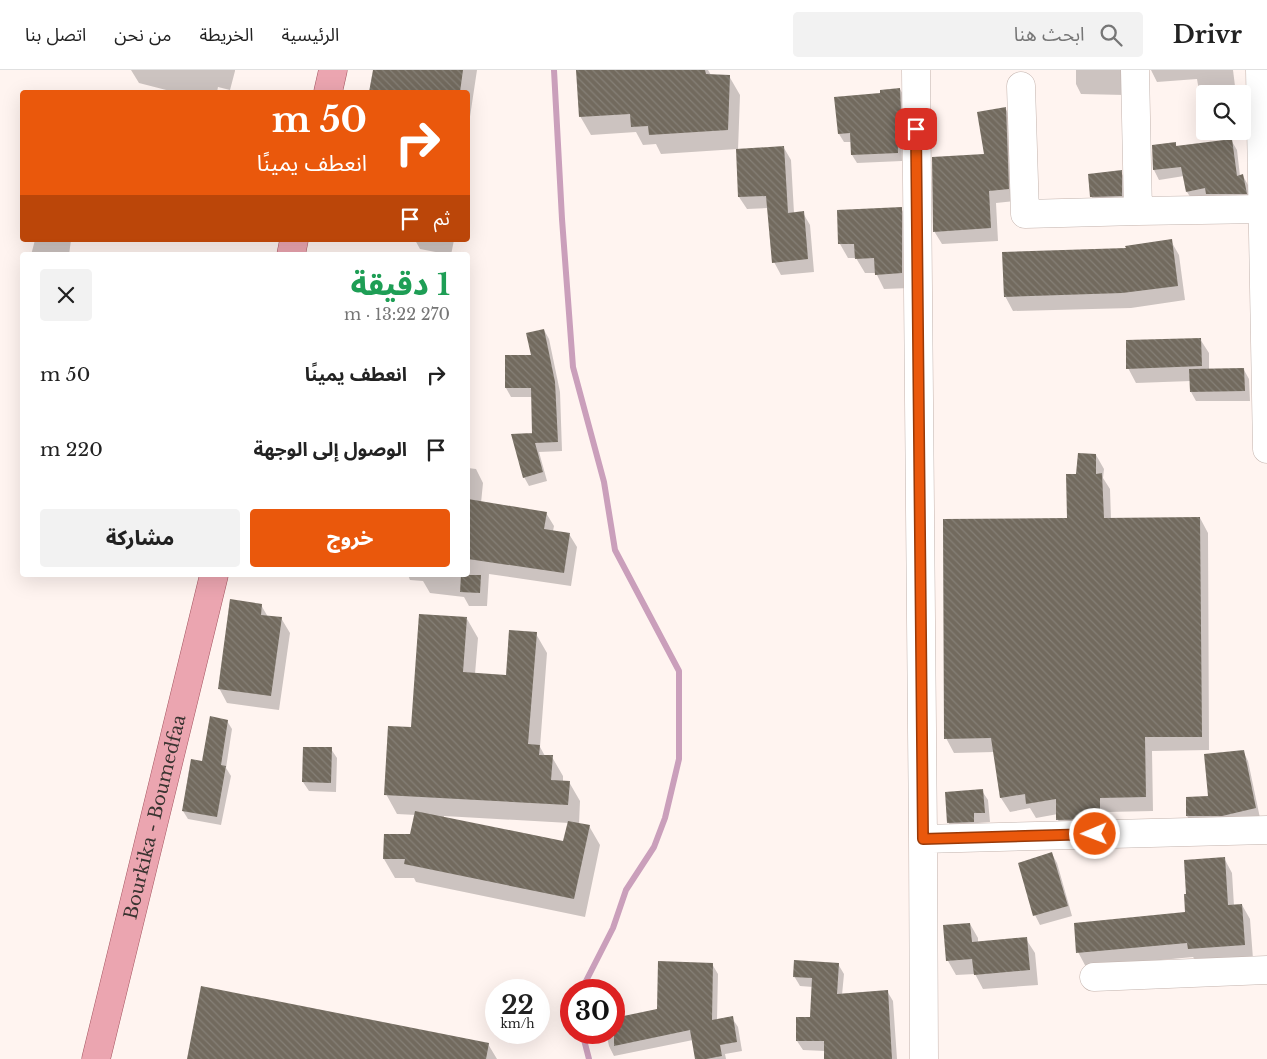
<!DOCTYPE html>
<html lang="ar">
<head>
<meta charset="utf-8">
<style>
	:root { --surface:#fff; --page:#f2f2f2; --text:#222; --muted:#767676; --line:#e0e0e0; --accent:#ea580c }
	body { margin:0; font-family:"Libre Baskerville","Noto Sans Arabic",serif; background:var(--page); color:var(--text); direction:rtl; height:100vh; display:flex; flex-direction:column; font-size:19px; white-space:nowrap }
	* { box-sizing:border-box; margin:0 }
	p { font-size:16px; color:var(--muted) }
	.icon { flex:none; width:28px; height:28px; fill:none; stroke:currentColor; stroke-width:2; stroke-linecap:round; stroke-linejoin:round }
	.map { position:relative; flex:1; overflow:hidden; direction:ltr }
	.sheet { position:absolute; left:20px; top:182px; width:450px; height:325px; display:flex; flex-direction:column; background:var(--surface); border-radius:5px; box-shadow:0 5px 20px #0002; direction:rtl }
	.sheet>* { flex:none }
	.top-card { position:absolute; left:20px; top:20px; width:450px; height:152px; border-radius:5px; box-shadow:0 5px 20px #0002; direction:rtl; background:#ea580c; color:#fff; overflow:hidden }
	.tools { position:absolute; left:1196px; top:15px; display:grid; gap:10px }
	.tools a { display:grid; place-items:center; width:55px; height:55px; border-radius:5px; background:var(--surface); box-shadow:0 5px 20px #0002; font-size:25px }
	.speed { position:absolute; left:485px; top:909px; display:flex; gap:10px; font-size:25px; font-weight:700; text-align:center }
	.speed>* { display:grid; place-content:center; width:65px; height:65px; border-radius:50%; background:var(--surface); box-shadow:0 5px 20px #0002; line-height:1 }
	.speed small { font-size:12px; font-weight:400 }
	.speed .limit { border:8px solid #d22; background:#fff; color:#111 }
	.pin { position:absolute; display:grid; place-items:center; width:42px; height:42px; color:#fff; margin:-21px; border-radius:10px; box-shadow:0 2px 8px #0006 }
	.me { position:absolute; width:55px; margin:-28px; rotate:269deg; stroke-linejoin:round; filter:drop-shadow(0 0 4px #0008) }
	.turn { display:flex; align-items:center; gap:18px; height:105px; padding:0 20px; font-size:22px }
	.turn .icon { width:65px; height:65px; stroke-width:2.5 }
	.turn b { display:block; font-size:35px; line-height:42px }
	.then { display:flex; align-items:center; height:48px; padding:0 20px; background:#0003; gap:10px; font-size:19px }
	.round { display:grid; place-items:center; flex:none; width:52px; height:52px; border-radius:5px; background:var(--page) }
	.summary { display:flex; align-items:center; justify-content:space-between; height:85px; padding:0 20px }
	h1 { font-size:30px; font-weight:800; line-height:38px; color:#1e9e55 }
	.action { display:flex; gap:10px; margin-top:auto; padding:10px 20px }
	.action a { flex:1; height:58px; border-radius:5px; background:var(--accent); color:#fff; font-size:20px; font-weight:800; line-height:58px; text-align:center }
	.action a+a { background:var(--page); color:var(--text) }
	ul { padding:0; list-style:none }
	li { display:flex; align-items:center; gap:15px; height:75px; padding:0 20px }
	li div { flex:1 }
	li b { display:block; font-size:19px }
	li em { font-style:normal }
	header { display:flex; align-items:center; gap:30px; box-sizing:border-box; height:70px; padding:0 25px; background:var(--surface); border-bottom:1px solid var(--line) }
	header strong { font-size:24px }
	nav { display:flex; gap:28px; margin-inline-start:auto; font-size:18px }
	.search { width:350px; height:45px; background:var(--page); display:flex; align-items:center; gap:12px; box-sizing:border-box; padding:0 18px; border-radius:5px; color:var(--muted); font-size:19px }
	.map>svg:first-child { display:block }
	.shadow { fill:#0003; fill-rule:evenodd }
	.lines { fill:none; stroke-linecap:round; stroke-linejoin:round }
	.stream { stroke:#ca9fbb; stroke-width:6 }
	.building { fill:url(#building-back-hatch) }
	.minor-casing { stroke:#c3b3ad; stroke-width:29 }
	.major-casing { stroke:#a55661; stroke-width:29 }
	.minor { stroke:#fff; stroke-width:28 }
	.major { stroke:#eba5b0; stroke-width:28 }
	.route-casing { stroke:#983908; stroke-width:12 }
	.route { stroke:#ea580c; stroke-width:9 }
	.labels { text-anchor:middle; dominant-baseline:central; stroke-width:5; stroke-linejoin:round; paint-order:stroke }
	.street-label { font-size:18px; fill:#3a3431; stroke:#fff }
</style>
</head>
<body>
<header>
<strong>Drivr</strong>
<div class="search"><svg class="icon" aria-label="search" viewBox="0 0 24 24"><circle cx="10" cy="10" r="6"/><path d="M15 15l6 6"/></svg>ابحث هنا</div>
<nav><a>الرئيسية</a><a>الخريطة</a><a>من نحن</a><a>اتصل بنا</a></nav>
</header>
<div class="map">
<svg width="1267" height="989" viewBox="0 0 1267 989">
	<defs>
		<pattern id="building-back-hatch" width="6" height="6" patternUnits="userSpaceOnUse" patternTransform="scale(1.25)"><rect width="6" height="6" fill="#726a5e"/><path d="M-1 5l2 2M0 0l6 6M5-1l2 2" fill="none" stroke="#868077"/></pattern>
	</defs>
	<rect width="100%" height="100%" fill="#fff4f0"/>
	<path class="shadow" d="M 131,0 L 235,0 L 235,1 L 230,20 L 218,17 L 217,22 L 174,22 L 139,13 Z
		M 374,0 L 477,0 L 468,60 L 468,22 L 371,22 Z
		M 577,0 L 708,0 L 711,5 L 729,6 L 740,25 L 738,80 L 784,78 L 791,90 L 794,143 L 803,143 L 810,155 L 814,202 L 781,205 L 774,192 L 769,138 L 747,139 L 739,127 L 737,79 L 661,84 L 656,74 L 643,75 L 636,62 L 591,65 L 580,46 Z
		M 1076,0 L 1129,0 L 1124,25 L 1081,24 L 1076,14 Z
		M 1151,0 L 1233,0 L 1236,24 L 1205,24 L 1205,31 L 1199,21 L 1197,9 L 1157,12 Z
		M 900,19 L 905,28 L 905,50 L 901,50 L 902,91 L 857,93 L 852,85 L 852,72 L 844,72 L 839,64 L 882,24 Z
		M 1005,38 L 1013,51 L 1015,131 L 996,133 L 998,171 L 942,174 L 934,161 L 986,85 Z
		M 1231,70 L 1237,80 L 1240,106 L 1243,106 L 1248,115 L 1251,133 L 1193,131 L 1187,122 L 1184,106 L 1159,110 L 1154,100 L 1153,76 L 1175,73 L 1177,77 Z
		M 1121,102 L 1126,111 L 1127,135 L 1097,136 L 1091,126 Z
		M 901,138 L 909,153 L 910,218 L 884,219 L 876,203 L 865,203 L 856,188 L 848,188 L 840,174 Z
		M 35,170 L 71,170 L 69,185 L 31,185 Z
		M 415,170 L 454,170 L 451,185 L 420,179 Z
		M 1171,171 L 1179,185 L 1185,230 L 1131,238 L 1013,241 L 1005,226 L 1127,179 Z
		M 544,260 L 549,269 L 560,322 L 562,381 L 539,382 L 547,411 L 529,416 L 524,407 L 534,368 L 532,327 L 511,327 L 506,318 L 506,287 L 532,287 Z
		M 1200,269 L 1209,283 L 1209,300 L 1244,300 L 1249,309 L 1250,331 L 1196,331 L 1191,322 L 1191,311 L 1136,313 L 1128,298 Z
		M 1096,385 L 1104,399 L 1103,408 L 1110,419 L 1111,449 L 1200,448 L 1208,463 L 1209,680 L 1152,681 L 1153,741 L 1107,742 L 1107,763 L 1066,764 L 1058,750 L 1058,744 L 1036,748 L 1030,738 L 1010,742 L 1001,728 L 994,682 L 954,683 L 946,668 L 1069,450 L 1077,405 Z
		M 468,398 L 476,399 L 483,413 L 481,433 L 546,443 L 554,456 L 553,461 L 569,464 L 577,477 L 571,516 L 489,504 L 487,536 L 469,536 L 464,527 L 430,523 L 423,511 L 410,510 L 408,505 L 468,505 Z
		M 261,535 L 268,547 L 281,548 L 290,563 L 279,640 L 227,633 L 219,618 Z
		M 467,549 L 478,568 L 475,604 L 507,606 L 536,564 L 547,583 L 540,677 L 545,686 L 552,687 L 563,706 L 563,712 L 569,712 L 580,731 L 579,754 L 589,756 L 600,775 L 585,847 L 416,812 L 414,808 L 395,808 L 384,789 L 411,766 L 416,745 L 397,744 L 386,724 L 412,659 ZM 444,746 L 569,753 L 564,773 L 444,748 Z
		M 227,651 L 232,659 L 226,698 L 231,706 L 221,755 L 188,749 L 183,741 L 204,693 Z
		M 331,679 L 337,688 L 336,722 L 309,721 L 303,712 Z
		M 1243,681 L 1248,691 L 1260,748 L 1193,755 L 1187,746 L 1187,728 L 1209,727 Z
		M 982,721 L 988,730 L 990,752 L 978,753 L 979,761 L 954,762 L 948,752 Z
		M 1052,784 L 1057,793 L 1072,846 L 1040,855 L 1035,845 Z
		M 1224,788 L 1232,803 L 1234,836 L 1242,835 L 1250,849 L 1253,889 L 1197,892 L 1193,887 L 1086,897 L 1078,882 L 1187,843 L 1187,825 Z
		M 970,854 L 978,868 L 978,873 L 1026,869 L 1035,883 L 1038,915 L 983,919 L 975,904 L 956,905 L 948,891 Z
		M 712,894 L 718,904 L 717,950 L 732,948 L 738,957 L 742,981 L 725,984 L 726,989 L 697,989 L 693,970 L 614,986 L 609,976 L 606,962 L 614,962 L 614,949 L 658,940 Z
		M 838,894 L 844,904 L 842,925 L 887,921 L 893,931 L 897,989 L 825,989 L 825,981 L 803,980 L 797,971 L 812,948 L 813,917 L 800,916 L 794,906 Z
		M 488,974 L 497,989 L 188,989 Z"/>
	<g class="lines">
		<path class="stream" d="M 554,0 L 562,149 L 573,297 L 604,412 L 615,480 L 679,601 L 679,689 L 665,748 L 654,777 L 626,820 L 613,858 L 585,913 L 584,920
			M 582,962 L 589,989"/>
	</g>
	<path class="building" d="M 373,0 L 463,0 L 460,22 L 369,22 Z
		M 576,0 L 705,0 L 706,4 L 730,5 L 728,60 L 649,65 L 648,56 L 631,57 L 630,44 L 579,47 Z
		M 900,18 L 901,41 L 897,42 L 898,83 L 851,85 L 850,63 L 838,64 L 834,27 L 880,23 L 880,20 Z
		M 1006,37 L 1009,119 L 989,121 L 991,158 L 933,162 L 932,87 L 984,84 L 977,42 Z
		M 1232,69 L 1237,106 L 1243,104 L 1247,124 L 1206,124 L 1205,118 L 1186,122 L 1181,97 L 1153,100 L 1152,75 L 1176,72 L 1176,76 Z
		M 784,76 L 788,143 L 804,141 L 808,189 L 772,193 L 766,126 L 738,127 L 736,79 Z
		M 1122,100 L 1122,126 L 1090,127 L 1088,104 Z
		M 902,137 L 902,203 L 875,205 L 874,188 L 855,189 L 854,174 L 838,174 L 837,140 Z
		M 1172,169 L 1178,216 L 1122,223 L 1004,227 L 1002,182 L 1126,178 L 1125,176 Z
		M 544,259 L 555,312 L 558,372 L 535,373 L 543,402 L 523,408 L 511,364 L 532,363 L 532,364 L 531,318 L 505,318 L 505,285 L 531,285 L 526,263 Z
		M 1201,268 L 1202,296 L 1126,299 L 1126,270 Z
		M 1244,298 L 1245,321 L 1190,322 L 1189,299 Z
		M 1078,383 L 1096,384 L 1096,404 L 1102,403 L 1104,448 L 1200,447 L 1202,667 L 1145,667 L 1146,727 L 1100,728 L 1100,749 L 1056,750 L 1056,729 L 1026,734 L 1025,724 L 1000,728 L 991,668 L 944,669 L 943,449 L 1067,448 L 1066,404 L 1076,404 Z
		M 468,429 L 547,442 L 544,459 L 570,463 L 564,503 L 468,489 Z
		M 461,505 L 481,505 L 480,523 L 460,522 Z
		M 230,529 L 262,534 L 261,545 L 282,547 L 271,626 L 218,619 Z
		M 419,544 L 467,547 L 463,602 L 506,605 L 509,560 L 537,562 L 528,674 L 540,675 L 539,685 L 553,685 L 551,710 L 570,711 L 568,735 L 384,725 L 388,656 L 411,657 Z
		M 210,646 L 228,650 L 221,695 L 226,696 L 217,747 L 182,741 L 191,689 L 202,691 Z
		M 303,677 L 332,677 L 331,713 L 302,712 Z
		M 1244,680 L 1256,738 L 1222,746 L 1186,746 L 1186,727 L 1208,726 L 1204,684 Z
		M 983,719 L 985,743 L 974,743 L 974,752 L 947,753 L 945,722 Z
		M 415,741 L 563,771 L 568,751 L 590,755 L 574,829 L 404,794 L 405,789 L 383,789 L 384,764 L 410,764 Z
		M 1052,782 L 1068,836 L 1033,846 L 1018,793 Z
		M 1225,787 L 1228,835 L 1242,834 L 1245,875 L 1188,879 L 1187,873 L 1076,883 L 1074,853 L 1185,842 L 1184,824 L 1186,824 L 1184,790 Z
		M 970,853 L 972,872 L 1027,867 L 1030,900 L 974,905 L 972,889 L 946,891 L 943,855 Z
		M 794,890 L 839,893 L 837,924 L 888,920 L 892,989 L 824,989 L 824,971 L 796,971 L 796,947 L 810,947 L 812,908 L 793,907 Z
		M 658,891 L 713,893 L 712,950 L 733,946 L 737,972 L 720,975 L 722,986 L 706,989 L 695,989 L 690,960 L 614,976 L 614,948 L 657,939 Z
		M 201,916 L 489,973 L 486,989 L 187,989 Z"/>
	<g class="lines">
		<g class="minor-casing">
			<path id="minor" d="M 916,0 L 923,769 L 1267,760
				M 1135,0 L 1138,141 L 1263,139
				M 1260,0 L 1267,379
				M 1021,16 L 1025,144 L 1138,141
				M 923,769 L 924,989
				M 1094,907 L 1267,900"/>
		</g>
		<g class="major-casing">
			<g id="major">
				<path d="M 328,22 L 333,0"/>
				<path d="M 291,185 L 294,170"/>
				<path id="s1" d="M 96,989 L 214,505"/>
			</g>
		</g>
		<use href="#minor" class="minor"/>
		<use href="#major" class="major"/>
	</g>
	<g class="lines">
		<g class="route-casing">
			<path id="route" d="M 916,59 L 923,769 L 1095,764"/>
		</g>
		<use href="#route" class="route"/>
	</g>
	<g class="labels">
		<g class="street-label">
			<text stroke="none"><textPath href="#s1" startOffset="249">Bourkika - Boumedfaa</textPath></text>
		</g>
	</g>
</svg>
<div class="tools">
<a><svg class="icon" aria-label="search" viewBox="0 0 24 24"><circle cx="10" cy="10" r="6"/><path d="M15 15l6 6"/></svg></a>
</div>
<div class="speed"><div>22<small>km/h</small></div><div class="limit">30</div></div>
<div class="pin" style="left:916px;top:59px;background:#d93025"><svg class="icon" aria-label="arrive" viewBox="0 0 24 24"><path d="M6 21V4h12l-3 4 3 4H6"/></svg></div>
<svg class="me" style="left:1095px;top:764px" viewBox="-20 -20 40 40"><circle r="17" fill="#ea580c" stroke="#fff" stroke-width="3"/><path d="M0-11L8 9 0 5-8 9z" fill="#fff"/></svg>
<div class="top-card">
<div class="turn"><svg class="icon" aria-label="right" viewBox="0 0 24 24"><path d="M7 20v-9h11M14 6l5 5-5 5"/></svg><div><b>50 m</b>انعطف يمينًا</div></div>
<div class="then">ثم<svg class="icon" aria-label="arrive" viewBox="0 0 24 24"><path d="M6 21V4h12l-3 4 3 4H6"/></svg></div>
</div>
<section class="sheet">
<div class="summary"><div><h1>1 دقيقة</h1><p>270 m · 13:22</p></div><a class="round"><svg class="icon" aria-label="close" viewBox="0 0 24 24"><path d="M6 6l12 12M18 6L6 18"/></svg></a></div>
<ul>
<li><svg class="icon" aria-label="right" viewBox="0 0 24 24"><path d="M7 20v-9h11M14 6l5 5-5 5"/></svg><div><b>انعطف يمينًا</b></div><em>50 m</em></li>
<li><svg class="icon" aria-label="arrive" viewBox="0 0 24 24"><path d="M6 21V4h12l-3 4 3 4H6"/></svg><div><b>الوصول إلى الوجهة</b></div><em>220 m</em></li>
</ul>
<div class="action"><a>خروج</a><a>مشاركة</a></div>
</section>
</div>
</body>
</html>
